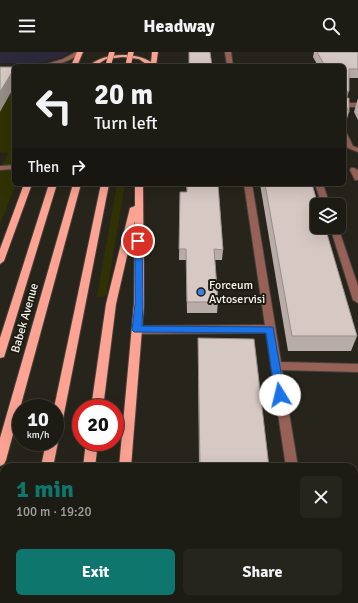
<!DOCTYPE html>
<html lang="en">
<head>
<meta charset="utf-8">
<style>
	:root { --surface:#1d1c14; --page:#25251d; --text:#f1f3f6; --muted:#a0a1a0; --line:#3b3a34; --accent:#0f766e }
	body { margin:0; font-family:Signika,sans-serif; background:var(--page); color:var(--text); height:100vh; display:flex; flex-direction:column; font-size:15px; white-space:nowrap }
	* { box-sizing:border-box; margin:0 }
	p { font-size:13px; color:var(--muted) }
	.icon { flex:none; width:22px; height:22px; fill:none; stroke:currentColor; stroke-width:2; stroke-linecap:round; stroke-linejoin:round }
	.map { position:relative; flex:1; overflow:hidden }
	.sheet { position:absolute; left:0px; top:411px; width:358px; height:140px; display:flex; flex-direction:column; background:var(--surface); border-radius:12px 12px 0 0; box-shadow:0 4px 16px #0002,0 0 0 1px var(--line) }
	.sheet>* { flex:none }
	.guide { position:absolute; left:12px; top:12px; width:334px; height:122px; border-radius:6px; box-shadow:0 4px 16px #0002,0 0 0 1px var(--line); background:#1d1c14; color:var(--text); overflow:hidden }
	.controls { position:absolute; left:310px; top:146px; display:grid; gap:8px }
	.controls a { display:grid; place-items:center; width:36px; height:36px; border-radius:6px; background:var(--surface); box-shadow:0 4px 16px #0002,0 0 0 1px var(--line); font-size:20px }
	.speed { position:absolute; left:12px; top:347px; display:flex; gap:8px; font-size:20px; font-weight:700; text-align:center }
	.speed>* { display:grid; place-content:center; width:52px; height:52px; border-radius:50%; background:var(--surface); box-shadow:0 4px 16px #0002,0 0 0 1px var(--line); line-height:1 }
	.speed small { font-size:10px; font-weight:400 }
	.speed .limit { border:6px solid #d22; background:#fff; color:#111 }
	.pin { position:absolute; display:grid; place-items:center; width:34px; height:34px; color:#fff; margin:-17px; border:2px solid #fff; border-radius:50%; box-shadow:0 1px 4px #0007 }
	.me { position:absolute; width:44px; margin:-22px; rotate:351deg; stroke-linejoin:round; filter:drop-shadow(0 0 3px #0008) }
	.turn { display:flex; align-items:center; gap:14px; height:84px; padding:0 16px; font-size:18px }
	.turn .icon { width:52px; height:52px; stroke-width:2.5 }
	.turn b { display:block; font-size:28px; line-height:34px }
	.then { display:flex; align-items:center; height:38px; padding:0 16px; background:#0003; gap:8px; font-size:15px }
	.round { display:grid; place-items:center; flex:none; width:42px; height:42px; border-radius:6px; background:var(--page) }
	.overview { display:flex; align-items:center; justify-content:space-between; height:68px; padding:0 16px }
	h1 { font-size:24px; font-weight:800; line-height:30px; color:var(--accent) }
	.button { display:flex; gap:8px; margin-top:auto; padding:8px 16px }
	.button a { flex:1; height:46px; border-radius:6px; background:var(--accent); color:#fff; font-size:16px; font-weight:800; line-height:46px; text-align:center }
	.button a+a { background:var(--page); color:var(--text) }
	header { display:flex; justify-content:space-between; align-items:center; height:52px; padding:0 16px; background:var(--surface); font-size:18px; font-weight:800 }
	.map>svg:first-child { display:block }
	.industrial { fill:#2c2a3a }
	.green { fill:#313203 }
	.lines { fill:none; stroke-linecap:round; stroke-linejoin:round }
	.minor-casing { stroke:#444239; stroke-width:2 }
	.major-casing { stroke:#444239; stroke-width:2 }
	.minor { fill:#976157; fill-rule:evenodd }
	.major { fill:#fca393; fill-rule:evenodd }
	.major-bridge-casing { stroke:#444239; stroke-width:6; stroke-linecap:butt }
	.major-bridge { stroke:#fca393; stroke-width:5.5 }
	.wall { fill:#b8aca8 }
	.shaded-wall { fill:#968c88 }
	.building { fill:#d6c8c3; stroke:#968c88 }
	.route { fill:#1a73e8; stroke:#114b97 }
	.shop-dot { fill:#3f7fe0; stroke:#1e1c12; stroke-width:1.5 }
	.labels { text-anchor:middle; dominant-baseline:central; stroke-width:4; stroke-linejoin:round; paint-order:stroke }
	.poi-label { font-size:12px; fill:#f6f5ee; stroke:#1e1c12; text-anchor:start }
	.street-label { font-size:12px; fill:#f6f5ee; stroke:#1e1c12 }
</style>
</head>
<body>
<header><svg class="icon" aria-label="menu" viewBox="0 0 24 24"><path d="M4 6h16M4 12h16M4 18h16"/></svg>Headway<svg class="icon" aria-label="search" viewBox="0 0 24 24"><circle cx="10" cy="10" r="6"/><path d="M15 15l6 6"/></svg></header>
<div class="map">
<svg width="358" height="551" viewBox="0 0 358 551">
	<rect width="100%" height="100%" fill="#27251b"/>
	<path class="industrial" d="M 0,0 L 69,0 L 63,5 L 53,8 L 36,11 L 0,11 Z"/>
	<path class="green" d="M 14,35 L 14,132 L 16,132 L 0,172 L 0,118 L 8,101 L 0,100 L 0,60 Z
		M 117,132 L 125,132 L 106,244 L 97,245 Z"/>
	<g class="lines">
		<g class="minor-casing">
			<path id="minor" d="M 76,0 L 83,0 C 71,9 55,14 40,14 L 63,7 Z
				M 225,0 L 231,0 L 233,14 L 227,14 Z
				M 344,51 L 358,51 L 358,55 L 344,55 Z
				M 344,80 L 347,82 L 353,94 L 358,96 L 358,100 L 348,96 L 344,89 Z
				M 14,113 L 14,117 L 0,118 L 0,114 Z
				M 351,116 L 354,116 L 358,118 L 358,128 L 355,128 L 350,118 Z
				M 244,132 L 252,132 L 281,310 L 358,312 L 358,320 L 282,318 L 298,415 L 286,415 L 266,281 L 137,282 L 133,281 L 132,278 L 133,275 L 137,274 L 265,273 Z
				M 315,132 L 323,132 L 330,153 L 322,153 Z
				M 330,175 L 338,175 L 358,234 L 358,251 L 353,248 Z
				M 306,547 L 320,547 L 321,551 L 307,551 Z"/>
		</g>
		<g class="major-casing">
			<path id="major" d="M 77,0 L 83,0 L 77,14 L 71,14 Z
				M 152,0 L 158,0 L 156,14 L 149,14 L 139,7 L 123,5 L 106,7 L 95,14 L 89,14 C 103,0 136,0 151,10 Z
				M 24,132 L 32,132 L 4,209 L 0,212 L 0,197 Z
				M 49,132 L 57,132 L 5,302 L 4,305 L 0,306 L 0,286 Z
				M 73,132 L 81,132 L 6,408 L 4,412 L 0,414 L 0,386 Z
				M 101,132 L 109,132 L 61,377 L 59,381 L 55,382 L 55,356 L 54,356 Z
				M 135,132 L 143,132 L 144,252 L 131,415 L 119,415 L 134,252 L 135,169 L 116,252 L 103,356 L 91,356 L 106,252 L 130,156 L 135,154 Z
				M 55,386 L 58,390 L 53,415 L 41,415 L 46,390 L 55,390 Z
				M 86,390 L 98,390 L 95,415 L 83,415 Z
				M 12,547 L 26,547 L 25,551 L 11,551 Z
				M 64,547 L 78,547 L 77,551 L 63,551 Z
				M 107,547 L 121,547 L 121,551 L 107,551 Z"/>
		</g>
		<use href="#minor" class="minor"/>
		<use href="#major" class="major"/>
		<g class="major-bridge-casing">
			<path id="major-bridge" d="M 108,14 L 112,0
				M 128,14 L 131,0"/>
		</g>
		<use href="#major-bridge" class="major-bridge"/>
	</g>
	<path class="wall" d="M 314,0 L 358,0 L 358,26 L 349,26 L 347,46 L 349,60 L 346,70 L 344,66 L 344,14 L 318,14 L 313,5 Z
		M 358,46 L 358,68 L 354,60 Z
		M 186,132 L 221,132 L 218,132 L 223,198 L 222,208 L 215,208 L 218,250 L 217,261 L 187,261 L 186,208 L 179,208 L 180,140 L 187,140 Z
		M 260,132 L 312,132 L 357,284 L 351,299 L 288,299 Z
		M 198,286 L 269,415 L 199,415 L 198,301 Z"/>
	<path class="shaded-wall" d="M 14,17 L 14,35 L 0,60 L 0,40 Z
		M 349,39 L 346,50 L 345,41 Z"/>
	<path class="building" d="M 189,0 L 210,0 L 212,14 L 189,14 Z
		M 317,0 L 358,0 L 358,17 L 349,17 L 349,39 L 345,41 L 346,46 L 349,46 L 349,60 L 344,50 L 344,14 L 325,14 Z
		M 0,15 L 14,15 L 14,17 L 0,40 Z
		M 187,132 L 218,132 L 223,198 L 214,197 L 218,250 L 187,250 L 186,197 L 179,197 L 180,140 L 187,140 Z
		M 265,132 L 312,132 L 318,153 L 317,153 L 317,175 L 325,175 L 357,284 L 292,284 Z
		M 198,286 L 254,287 L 269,415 L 200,415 Z
		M 202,547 L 284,547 L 285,551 L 202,551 Z"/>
	<path class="route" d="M 138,186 L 142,189 L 143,252 L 142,274 L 273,275 L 285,343 L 284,346 L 280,348 L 277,346 L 275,343 L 266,281 L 134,280 L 132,278 L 135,252 L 135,189 Z"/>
	<circle class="shop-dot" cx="201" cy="240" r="4"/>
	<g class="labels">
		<g class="poi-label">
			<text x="209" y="233">Forceum<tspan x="209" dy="14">Avtoservisi</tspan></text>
		</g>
		<g class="street-label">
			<text transform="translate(25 266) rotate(-74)">Babek Avenue</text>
		</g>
	</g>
</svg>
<div class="controls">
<a><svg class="icon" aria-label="layers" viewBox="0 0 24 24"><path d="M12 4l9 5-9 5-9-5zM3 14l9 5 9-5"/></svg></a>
</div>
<div class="speed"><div>10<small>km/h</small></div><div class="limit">20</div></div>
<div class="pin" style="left:138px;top:189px;background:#d93025"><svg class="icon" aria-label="arrive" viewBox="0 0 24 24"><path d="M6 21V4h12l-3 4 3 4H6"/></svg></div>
<svg class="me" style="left:280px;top:343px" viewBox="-20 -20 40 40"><circle r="19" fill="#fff"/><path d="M0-13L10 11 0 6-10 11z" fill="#1a73e8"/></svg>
<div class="guide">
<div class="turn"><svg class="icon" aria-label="left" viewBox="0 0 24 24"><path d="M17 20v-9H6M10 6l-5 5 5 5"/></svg><div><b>20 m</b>Turn left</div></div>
<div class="then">Then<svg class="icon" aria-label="right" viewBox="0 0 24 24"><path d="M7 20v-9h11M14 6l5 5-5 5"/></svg></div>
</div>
<section class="sheet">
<div class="overview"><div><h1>1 min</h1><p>100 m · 19:20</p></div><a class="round"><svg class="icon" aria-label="close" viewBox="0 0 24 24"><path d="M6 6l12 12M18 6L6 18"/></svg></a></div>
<div class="button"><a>Exit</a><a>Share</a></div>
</section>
</div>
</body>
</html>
